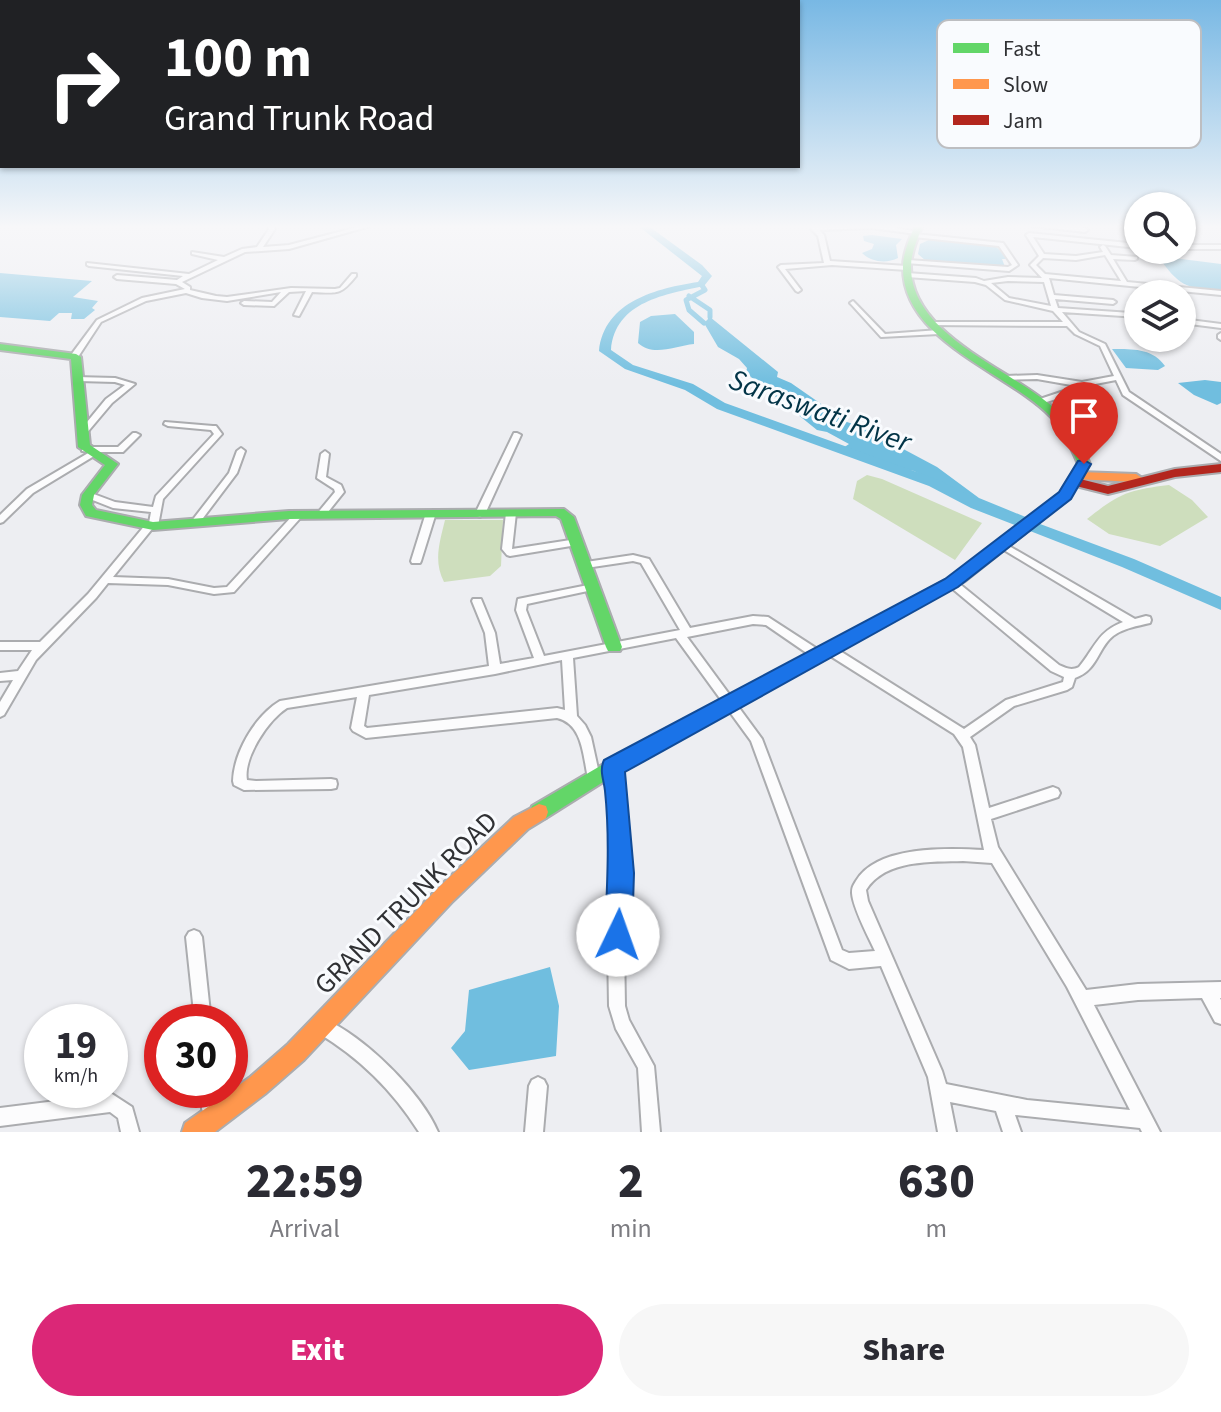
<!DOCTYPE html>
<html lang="en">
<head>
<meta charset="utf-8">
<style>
	:root { --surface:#fff; --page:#f7f7f7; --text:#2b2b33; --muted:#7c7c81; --accent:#db2777 }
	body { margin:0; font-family:"Source Sans 3",sans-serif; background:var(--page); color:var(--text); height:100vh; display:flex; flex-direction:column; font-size:30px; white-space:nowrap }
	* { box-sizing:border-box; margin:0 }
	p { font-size:26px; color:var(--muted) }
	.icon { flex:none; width:44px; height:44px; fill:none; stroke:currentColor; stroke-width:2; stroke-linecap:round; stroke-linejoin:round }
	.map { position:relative; height:1132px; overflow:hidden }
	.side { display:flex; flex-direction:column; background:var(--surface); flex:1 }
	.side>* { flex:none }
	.guide { position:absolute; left:0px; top:0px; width:800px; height:168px; box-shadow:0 2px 6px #0004; background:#202124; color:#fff; overflow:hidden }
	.fabs { position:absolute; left:1124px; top:192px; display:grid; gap:16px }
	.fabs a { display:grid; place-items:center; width:72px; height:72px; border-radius:50%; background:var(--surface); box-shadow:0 2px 6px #0004; font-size:40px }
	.speed { position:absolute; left:24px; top:1004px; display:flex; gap:16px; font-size:40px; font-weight:700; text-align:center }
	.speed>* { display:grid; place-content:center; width:104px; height:104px; border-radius:50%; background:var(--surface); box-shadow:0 2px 6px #0004; line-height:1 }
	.speed small { font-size:20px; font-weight:400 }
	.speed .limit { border:12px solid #d22; background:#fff; color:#111 }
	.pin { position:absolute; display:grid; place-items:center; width:68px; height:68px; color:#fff; margin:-82px -34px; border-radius:50% 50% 50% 0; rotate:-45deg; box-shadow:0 0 8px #0007 }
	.pin .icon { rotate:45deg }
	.me { position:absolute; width:88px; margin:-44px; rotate:3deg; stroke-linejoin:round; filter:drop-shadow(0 0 6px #0008) }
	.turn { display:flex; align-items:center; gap:28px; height:168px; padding:0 32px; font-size:36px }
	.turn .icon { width:104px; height:104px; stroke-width:2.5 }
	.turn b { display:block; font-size:56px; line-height:68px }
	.eta { display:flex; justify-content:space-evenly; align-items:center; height:136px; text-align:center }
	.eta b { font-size:48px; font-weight:800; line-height:56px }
	.action { display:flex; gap:16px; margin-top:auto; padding:16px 32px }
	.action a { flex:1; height:92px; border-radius:48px; background:var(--accent); color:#fff; font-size:32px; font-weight:800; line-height:92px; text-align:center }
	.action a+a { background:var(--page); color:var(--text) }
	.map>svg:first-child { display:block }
	.green { fill:#cedebd }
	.water { fill:#70bedf }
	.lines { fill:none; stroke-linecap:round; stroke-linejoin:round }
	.canal { stroke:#70bedf; stroke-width:5 }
	.river { fill:#70bedf; fill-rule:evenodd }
	.street-casing { stroke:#abacaf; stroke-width:4 }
	.fast-casing { stroke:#abacaf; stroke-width:4 }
	.slow-casing { stroke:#abacaf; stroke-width:4 }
	.jam-casing { stroke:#abacaf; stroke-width:4 }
	.street { fill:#fcfcfd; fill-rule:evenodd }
	.fast { fill:#63d668; fill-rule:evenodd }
	.slow { fill:#ff974d; fill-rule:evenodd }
	.jam { fill:#b3261e; fill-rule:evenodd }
	.route { fill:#1a73e8; stroke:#114b97; stroke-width:2 }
	.labels { text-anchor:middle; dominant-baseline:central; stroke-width:6; stroke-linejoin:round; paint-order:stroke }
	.street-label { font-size:28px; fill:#303134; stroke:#f9fbfe }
	.water-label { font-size:30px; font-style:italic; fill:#023447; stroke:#f9fbfe }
	.key { fill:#f9fbfe; stroke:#bdbec1; stroke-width:2 }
	.key-label { font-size:22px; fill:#303134 }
</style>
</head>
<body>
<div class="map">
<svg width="1221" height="1132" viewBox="0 0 1221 1132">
	<rect width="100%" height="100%" fill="#edeef2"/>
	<path class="green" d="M 867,475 L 882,479 L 982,523 L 955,560 L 853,499 L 857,481 Z
		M 1169,485 L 1192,500 L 1208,517 L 1160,546 L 1109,534 L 1087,519 C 1120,493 1128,490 1169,485 Z
		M 445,520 L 503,520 L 501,566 L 490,576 L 444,582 C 433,561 440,541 445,520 Z"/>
	<path class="water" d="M 872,235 L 902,239 L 896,245 L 898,258 C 886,264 871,262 862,253 L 872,249 L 874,244 L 864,241 L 863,236 Z
		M 933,238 L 995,246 L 1010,259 L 1002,259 L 1005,267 L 926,261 L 918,254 L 920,244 Z
		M 1158,256 L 1221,264 L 1221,291 C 1186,289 1178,285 1158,256 Z
		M 0,273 L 92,281 L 73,297 L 98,301 L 92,308 L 95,310 L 84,319 L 71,319 L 72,313 L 59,313 L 50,321 L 0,317 Z
		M 675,314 L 694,332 L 694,344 C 675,346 653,357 638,343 L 640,322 L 651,316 Z
		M 710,317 L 778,372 L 777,377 L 791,383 L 847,422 L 862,427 L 937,467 L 979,498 L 1028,518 L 1022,522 L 976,505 L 914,471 L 885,465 L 840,450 L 849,444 L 827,432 L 817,430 L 746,373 L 747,368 L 739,359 L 718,347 L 704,323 Z
		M 1112,349 C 1131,349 1153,348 1165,366 L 1158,370 L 1126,368 Z
		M 1205,380 L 1221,382 L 1221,403 L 1217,405 L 1194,395 L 1178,383 Z
		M 550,967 L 559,1006 L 556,1056 L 469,1070 L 451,1048 L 465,1031 L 469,990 Z"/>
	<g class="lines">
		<path class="canal" d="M 701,284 L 705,290 L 686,300 L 689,310 L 704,323
			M 689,296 L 710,310 L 710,317"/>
		<path class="river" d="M 637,225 L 647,225 L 702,265 L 712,276 L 704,286 C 667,294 615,301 611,350 L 633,365 L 693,384 L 725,403 L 939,480 L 981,502 L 1134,559 L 1221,597 L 1221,610 L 1122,567 L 971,508 L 929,486 L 717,409 L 685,390 L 625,369 L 599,351 C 604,301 658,288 698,282 L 702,276 Z"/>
		<g class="street-casing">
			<path id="street" d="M 267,225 L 273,225 L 275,229 L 263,247 L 289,245 L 365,225 L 374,225 L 289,249 L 245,252 L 182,282 L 190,287 L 190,290 L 216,296 L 227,297 L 291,288 L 335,289 L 340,288 L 352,274 L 356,274 L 356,276 C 340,296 337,293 312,292 L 299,316 L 294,315 L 306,291 L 289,292 L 274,306 L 244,305 L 241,303 L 244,301 L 272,302 L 281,292 L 227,301 L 202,298 L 186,293 L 146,301 L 101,322 L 78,357 L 71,355 L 97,320 L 142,298 L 185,289 L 176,284 L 117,279 L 114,277 L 117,275 L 177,280 L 183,276 L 89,266 L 87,265 L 87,263 L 189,274 L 218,260 L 192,254 L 192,252 L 224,257 L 242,249 L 257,247 L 269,229 Z
				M 812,225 L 818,225 L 817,227 L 878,225 L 920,232 L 917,234 L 871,228 L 819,230 L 824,235 L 830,261 L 907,266 L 910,268 L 907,270 L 832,265 L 785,269 L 801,290 L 798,292 L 796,291 L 778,267 L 781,265 L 824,263 L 818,236 L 811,229 Z
				M 1024,225 L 1085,228 L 1088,230 L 1085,232 Z
				M 1029,233 L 1138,244 L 1138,248 L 1033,237 L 1044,254 L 1076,256 L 1103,252 L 1100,247 L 1103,245 L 1105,246 L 1111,255 L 1137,257 L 1137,259 L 1135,260 L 1113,259 L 1127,282 L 1221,291 L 1221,295 L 1049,278 L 1054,295 L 1113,300 L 1116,302 L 1113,304 L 1055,299 L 1058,308 L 1131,313 L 1128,307 L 1138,303 L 1138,307 L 1135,308 L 1138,313 L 1138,317 L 1062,312 L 1079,332 L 1105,344 L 1129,392 L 1221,454 L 1221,461 L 1123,395 L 1116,380 L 1085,386 L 1082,391 L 1040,404 L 1037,404 L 1037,400 L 1076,387 L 1077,386 L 1037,379 L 1003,380 L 1002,378 L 1006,376 L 1037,375 L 1082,382 L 1114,376 L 1100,346 L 1075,334 L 1067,326 L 929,325 L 928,324 L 931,322 L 1063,322 L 1053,311 L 1005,300 L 986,285 L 975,282 L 907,277 L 904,275 L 907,273 L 976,278 L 984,281 L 1008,277 L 1042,278 L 1030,265 L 1039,256 L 1026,235 ZM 1105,255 L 1121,281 L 1045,274 L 1036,265 L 1043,258 L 1076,260 ZM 1008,281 L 1044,282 L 1051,306 L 1009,298 L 991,283 Z
				M 916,234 L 1003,243 L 1018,265 L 1009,271 L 906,263 L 905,262 L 908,260 L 1008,267 L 1012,265 L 999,246 L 914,237 L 914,235 Z
				M 1182,245 L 1221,245 L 1221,249 L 1182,249 Z
				M 853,301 L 885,334 L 939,330 L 942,332 L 939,334 L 881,337 L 851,304 L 850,303 Z
				M 1182,319 L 1221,324 L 1221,328 L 1182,323 Z
				M 1221,333 L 1221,340 L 1218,338 L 1218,335 Z
				M 76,377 L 115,378 L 135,384 L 112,403 L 85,435 L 82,435 L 78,433 L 106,399 L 125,385 L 115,382 L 79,381 L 75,379 Z
				M 165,422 L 213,426 L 216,426 L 222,434 L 163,499 L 158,526 L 156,528 L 152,529 L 113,577 L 168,579 L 214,588 L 227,587 L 295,513 L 298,512 L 303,515 L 234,592 L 214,594 L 168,585 L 108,583 L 96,598 L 36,660 L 4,715 L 0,717 L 0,702 L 13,680 L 0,681 L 0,673 L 18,671 L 32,650 L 0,650 L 0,642 L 40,642 L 88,594 L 146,524 L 149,523 L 151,512 L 113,508 L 85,497 L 83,495 L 85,493 L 91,493 L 115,502 L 153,507 L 156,496 L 214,434 L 211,430 L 168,426 L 164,424 Z
				M 133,433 L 136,433 L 140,435 L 123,452 L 92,452 L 95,454 L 94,456 L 33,493 L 3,522 L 0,523 L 0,515 L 27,489 L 90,452 L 82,451 L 82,447 L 118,447 Z
				M 514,433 L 517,433 L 521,435 L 485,514 L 480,517 L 477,516 L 475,514 Z
				M 241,448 L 245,451 L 237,473 L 197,526 L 191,526 L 189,524 L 191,522 L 229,473 L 237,451 Z
				M 325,451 L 329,454 L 326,477 L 341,485 L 344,492 L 324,517 L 321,518 L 316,515 L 335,492 L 334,489 L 317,478 L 321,454 Z
				M 511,510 L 516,513 L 512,549 L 577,539 L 582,542 L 577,545 L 510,556 L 507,555 L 502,549 L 506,513 Z
				M 430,513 L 435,516 L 421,561 L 420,563 L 412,563 L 411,561 L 425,516 Z
				M 1002,542 L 1135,619 L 1146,616 L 1150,617 L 1151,620 L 1150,623 C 1137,626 1124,628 1113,636 C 1097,649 1098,670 1075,678 L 1072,687 L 1067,690 L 1014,706 L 970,737 L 975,745 L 989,808 L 1053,787 L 1058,789 L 1060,793 L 1058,797 L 991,819 L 998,847 L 1086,990 L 1138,984 L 1221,982 L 1221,998 L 1220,998 L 1221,1000 L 1221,1024 L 1215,1022 L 1202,998 L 1138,1000 L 1094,1005 L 1160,1132 L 1142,1132 L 1140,1128 L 1015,1115 L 1021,1132 L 1003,1132 L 996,1111 L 950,1102 L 956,1132 L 938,1132 L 928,1077 L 881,966 L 849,969 L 831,960 L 751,741 L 676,638 L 573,658 L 577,716 L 585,725 L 591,737 L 600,778 L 599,782 L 594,783 L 589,782 L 588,778 C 583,756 583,724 557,718 L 366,738 L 353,731 L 351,728 L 357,697 L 287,708 C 268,720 243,758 247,780 L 256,781 L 331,779 L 336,780 L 337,784 L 336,788 L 331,789 L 244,790 L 234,785 L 233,781 C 234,752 255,716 280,701 L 489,666 L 485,633 L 472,601 L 473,599 L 481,599 L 495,633 L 500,664 L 534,658 L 516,610 L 518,599 L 593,584 L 597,585 L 598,587 L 597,589 L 527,604 L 526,610 L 544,656 L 680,630 L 641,563 L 633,561 L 586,568 L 581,565 L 586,562 L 633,555 L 649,559 L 690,628 L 753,616 L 768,617 L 822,652 L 824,655 L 822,658 L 814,658 L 766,625 L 753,624 L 687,637 L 762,739 L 842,950 L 849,953 L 875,951 C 868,936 853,908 852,893 C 852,887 853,886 856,881 C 877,845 948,848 984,850 L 963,747 L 954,734 L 824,652 L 822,649 L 824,646 L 832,646 L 964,729 L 1006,700 L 1063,682 L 1064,677 L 1051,671 L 948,585 L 947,583 L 948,581 L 956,581 L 1059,665 C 1066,668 1071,671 1079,667 C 1095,648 1097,632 1123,622 L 999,547 L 997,545 L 999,543 ZM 562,660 L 565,710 L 557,708 L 367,728 L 364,726 L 369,695 L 495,674 ZM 963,861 L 992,863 L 1067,987 L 1130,1110 L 1027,1100 L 946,1084 L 942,1071 L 868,901 L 866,890 C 885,859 932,862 963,861 Z
				M 613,762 L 618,763 L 619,767 L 626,827 L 624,946 L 625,1006 L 629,1020 L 654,1066 L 660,1132 L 642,1132 L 638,1068 L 616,1029 L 609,1006 L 608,946 L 612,827 L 607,767 L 608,763 Z
				M 194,930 L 199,932 L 202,937 L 211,1022 L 195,1022 L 186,937 L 189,932 Z
				M 324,1019 C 364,1036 421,1092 438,1132 L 419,1132 C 393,1091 360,1058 318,1033 L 316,1027 L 318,1021 Z
				M 538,1077 L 544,1080 L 547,1086 L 543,1132 L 525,1132 L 529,1086 L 532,1080 Z
				M 201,1090 L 219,1090 L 220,1109 L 217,1115 L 211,1118 L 205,1115 L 202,1109 Z
				M 112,1094 L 132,1107 L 139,1132 L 121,1132 L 118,1118 L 110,1112 L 0,1126 L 0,1108 Z"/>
		</g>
		<g class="fast-casing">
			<path id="fast" d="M 915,225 L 923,225 C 918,238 911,252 911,266 C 910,335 1011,369 1054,408 C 1071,423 1081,443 1090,464 L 1069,498 L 965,581 L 619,772 L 546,818 L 539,820 L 532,818 L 530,812 L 532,806 L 607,762 L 955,575 L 1060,493 L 1078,464 C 1071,447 1063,430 1050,416 C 1007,372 902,341 903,267 C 903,252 910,238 915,225 Z
				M 0,344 L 76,354 L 81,357 L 90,445 L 118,464 L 94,495 L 92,505 L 96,510 L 153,522 L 289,511 L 564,509 L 574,517 L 622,647 L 620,651 L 608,651 L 606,647 L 561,519 L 556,516 L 289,519 L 153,530 L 86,516 L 80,505 L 82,495 L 105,465 L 78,447 L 71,359 L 0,350 Z"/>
		</g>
		<g class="slow-casing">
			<path id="slow" d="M 1079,472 L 1136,474 L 1142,478 L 1136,482 L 1075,479 L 1073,476 Z
				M 539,804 L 546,806 L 548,812 L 546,818 L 528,829 L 453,901 L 304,1060 L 265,1094 L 215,1132 L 182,1132 L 185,1123 L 249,1078 L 288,1044 L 439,887 L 514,817 Z"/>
		</g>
		<g class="jam-casing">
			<path id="jam" d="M 1221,464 L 1221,472 L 1175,477 L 1108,494 L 1072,485 L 1070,482 L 1076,478 L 1108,486 L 1175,469 Z"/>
		</g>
		<use href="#street" class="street"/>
		<use href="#fast" class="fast"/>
		<use href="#slow" class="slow"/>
		<use href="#jam" class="jam"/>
	</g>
	<linearGradient id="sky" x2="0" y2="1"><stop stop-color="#78b8e4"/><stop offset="0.59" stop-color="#f7f7f9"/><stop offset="1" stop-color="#f7f7f9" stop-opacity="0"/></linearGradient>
	<rect width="1221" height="384" fill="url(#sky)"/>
	<path class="route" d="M 1084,460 L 1091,464 L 1071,499 L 958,587 L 625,772 L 634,873 L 632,935 L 628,945 L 618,948 L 609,945 L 605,935 C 607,887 610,839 605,791 C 604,780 599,771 604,760 L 945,579 L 1059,492 L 1078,461 Z"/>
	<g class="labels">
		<g class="street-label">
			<text transform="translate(406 903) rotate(-45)">GRAND TRUNK ROAD</text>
		</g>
		<g class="water-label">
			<text transform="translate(820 411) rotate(20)">Saraswati River</text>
		</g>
	</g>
	<rect x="937" y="20" width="264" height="128" rx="12" class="key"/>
	<rect x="953" y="43" width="36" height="10" fill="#63d668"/>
	<rect x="953" y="79" width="36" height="10" fill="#ff974d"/>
	<rect x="953" y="115" width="36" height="10" fill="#b3261e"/>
	<g class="key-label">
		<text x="1003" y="56">Fast</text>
		<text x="1003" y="92">Slow</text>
		<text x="1003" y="128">Jam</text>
	</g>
</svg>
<div class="fabs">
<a><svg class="icon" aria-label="search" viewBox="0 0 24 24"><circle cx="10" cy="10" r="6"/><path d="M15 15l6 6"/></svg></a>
<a><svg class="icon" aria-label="layers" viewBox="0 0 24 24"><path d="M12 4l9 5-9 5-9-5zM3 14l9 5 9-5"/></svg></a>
</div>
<div class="speed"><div>19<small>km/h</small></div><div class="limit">30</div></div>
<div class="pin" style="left:1084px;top:464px;background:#d93025"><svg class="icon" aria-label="arrive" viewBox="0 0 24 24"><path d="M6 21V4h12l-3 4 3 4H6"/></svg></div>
<svg class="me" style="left:618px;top:935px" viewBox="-20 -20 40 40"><circle r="19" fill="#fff"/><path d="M0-13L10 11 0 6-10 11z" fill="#1a73e8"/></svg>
<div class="guide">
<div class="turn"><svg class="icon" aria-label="right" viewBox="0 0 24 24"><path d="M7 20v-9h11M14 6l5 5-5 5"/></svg><div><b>100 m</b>Grand Trunk Road</div></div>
</div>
</div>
<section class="side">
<div class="eta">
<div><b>22:59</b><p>Arrival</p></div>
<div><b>2</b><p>min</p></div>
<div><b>630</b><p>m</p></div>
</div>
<div class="action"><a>Exit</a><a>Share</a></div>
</section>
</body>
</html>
